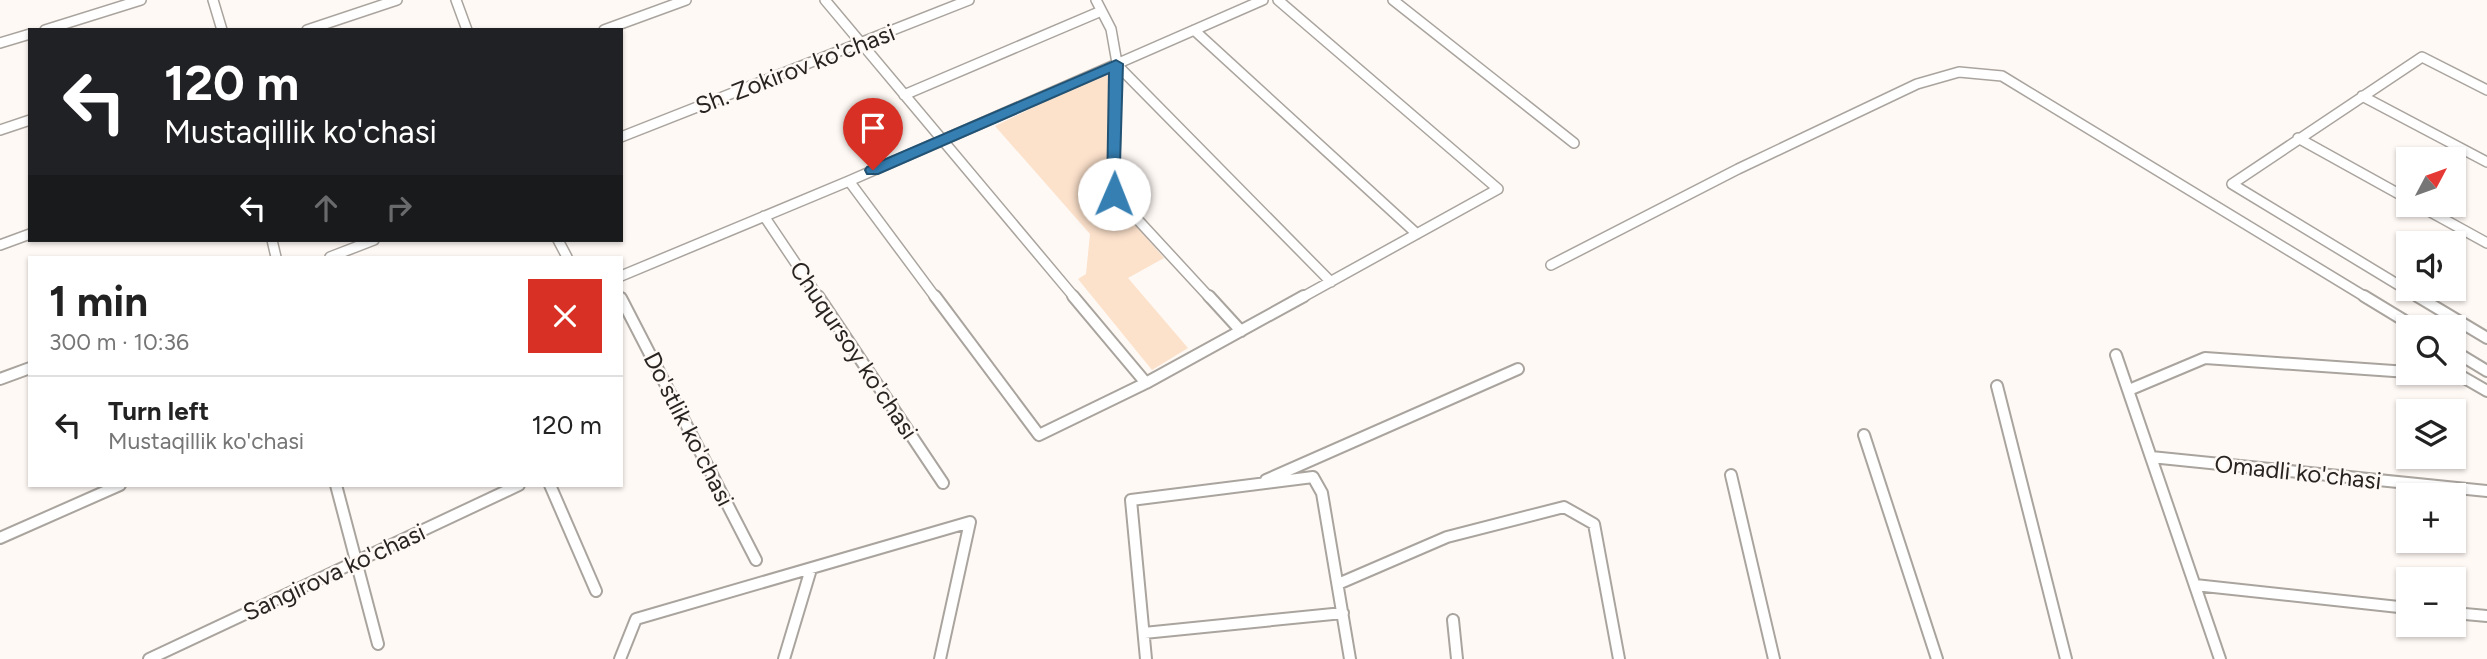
<!DOCTYPE html>
<html lang="en">
<head>
<meta charset="utf-8">
<style>
	:root { --surface:#fff; --page:#f6f6f6; --text:#222; --muted:#767676; --line:#e0e0e0 }
	body { margin:0; font-family:Figtree,sans-serif; background:var(--page); color:var(--text); height:100vh; display:flex; flex-direction:column; font-size:26px; white-space:nowrap }
	* { box-sizing:border-box; margin:0 }
	p { font-size:23px; color:var(--muted) }
	.icon { flex:none; width:38px; height:38px; fill:none; stroke:currentColor; stroke-width:2; stroke-linecap:round; stroke-linejoin:round }
	.map { position:relative; flex:1; overflow:hidden }
	.details { position:absolute; left:28px; top:256px; width:595px; height:231px; display:flex; flex-direction:column; background:var(--surface); border-radius:0px; box-shadow:0 2px 5px #0004 }
	.details>* { flex:none }
	.guide { position:absolute; left:28px; top:28px; width:595px; height:214px; border-radius:0px; box-shadow:0 2px 5px #0004; background:#202124; color:#fff; overflow:hidden }
	.needle { width:46px; rotate:49deg }
	.controls { position:absolute; left:2396px; top:147px; display:grid; gap:14px }
	.controls a { display:grid; place-items:center; width:70px; height:70px; border-radius:0px; background:var(--surface); box-shadow:0 2px 5px #0004; font-size:35px }
	.pin { position:absolute; display:grid; place-items:center; width:60px; height:60px; color:#fff; margin:-72px -30px; border-radius:50% 50% 50% 0; rotate:-45deg; box-shadow:0 0 7px #0007 }
	.pin .icon { rotate:45deg }
	.me { position:absolute; width:77px; margin:-38px; rotate:1deg; stroke-linejoin:round; filter:drop-shadow(0 0 5px #0008) }
	.turn { display:flex; align-items:center; gap:24px; height:147px; padding:0 21px; font-size:32px }
	.turn .icon { width:91px; height:91px; stroke-width:2.5 }
	.turn b { display:block; font-size:49px; line-height:60px }
	.lanes { display:flex; align-items:center; height:66px; padding:0 21px; background:#0003; justify-content:center; gap:35px; direction:ltr }
	.lanes .off { opacity:.35 }
	.round { display:grid; place-items:center; flex:none; width:74px; height:74px; border-radius:0px; background:var(--page) }
	.head { display:flex; align-items:center; justify-content:space-between; height:119px; padding:0 21px }
	h1 { font-size:42px; font-weight:700; line-height:52px }
	ul { padding:0; list-style:none }
	li { display:flex; align-items:center; gap:21px; height:98px; padding:0 21px; border-top:2px solid var(--line) }
	li div { flex:1 }
	li b { display:block; font-size:26px }
	li em { font-style:normal }
	.map>svg:first-child { display:block }
	.green { fill:#fce1cb }
	.lines { fill:none; stroke-linecap:round; stroke-linejoin:round }
	.street-far1-casing { stroke:#aaa49e; stroke-width:12 }
	.street-casing { stroke:#aaa49e; stroke-width:14 }
	.street-far1 { stroke:#fff; stroke-width:9 }
	.street { stroke:#fff; stroke-width:10 }
	.route { fill:#357fb3; stroke:#225374; stroke-width:2 }
	.labels { text-anchor:middle; dominant-baseline:central; stroke-width:5; stroke-linejoin:round; paint-order:stroke }
	.street-label { font-size:24px; fill:#272422; stroke:#fff9f5 }
</style>
</head>
<body>
<div class="map">
<svg width="2487" height="659" viewBox="0 0 2487 659">
	<rect width="100%" height="100%" fill="#fff9f5"/>
	<path class="green" d="M 1111,69 L 1110,196 L 1164,258 L 1128,278 L 1188,348 L 1152,370 L 1078,279 L 1086,274 L 1090,234 L 995,126 Z"/>
	<g class="lines">
		<g class="street-far1-casing">
			<path id="street-far1" d="M 213,0 L 222,30
				M 456,0 L 467,30
				M 825,0 L 1075,298
				M 1096,0 L 1111,29 L 1117,63 L 1114,194 L 1210,298
				M 1278,0 L 1498,189 L 1301,298
				M 1393,0 L 1574,143
				M 45,30 L 141,0
				M 307,30 L 397,0
				M 604,30 L 686,0
				M 1194,30 L 1417,234
				M 0,43 L 30,34
				M 1116,64 L 1331,282
				M 904,95 L 1099,12
				M 2362,96 L 2487,162
				M 0,130 L 30,120
				M 621,137 L 969,0
				M 2298,138 L 2408,199
				M 849,181 L 936,298
				M 2418,205 L 2487,243
				M 764,216 L 819,298
				M 272,240 L 276,257
				M 558,240 L 567,257
				M 0,245 L 30,234
				M 330,257 L 374,240
				M 1551,265 L 1738,169 L 1917,84 L 1959,72 L 2002,76 L 2367,298
				M 621,276 L 849,181 L 1263,0
				M 2420,298 L 2232,184 L 2422,57 L 2487,90"/>
		</g>
		<g class="street-casing">
			<path id="street" d="M 818,296 L 943,483
				M 935,296 L 1039,435 L 1146,383 L 1304,296
				M 1073,296 L 1146,383
				M 1209,296 L 1241,331
				M 2364,296 L 2415,327
				M 2417,296 L 2487,338
				M 621,298 L 756,560
				M 2454,351 L 2487,371
				M 2116,355 L 2220,659
				M 2421,373 L 2461,376 L 2487,391
				M 0,379 L 30,368
				M 1997,386 L 2066,659
				M 2129,390 L 2205,358 L 2408,372
				M 1864,435 L 1937,659
				M 2151,457 L 2487,491
				M 1731,475 L 1774,659
				M 1266,480 L 1518,369
				M 336,485 L 378,644
				M 550,485 L 596,591
				M 0,538 L 120,485
				M 1338,584 L 1447,537 L 1564,507 L 1594,524 L 1619,659
				M 2195,585 L 2408,608
				M 2454,613 L 2487,616
				M 1453,620 L 1457,659
				M 1144,633 L 1343,613
				M 149,659 L 519,485
				M 620,659 L 636,619 L 970,522 L 940,659
				M 784,659 L 811,569
				M 1146,659 L 1131,500 L 1313,477 L 1322,493 L 1350,659"/>
		</g>
		<use href="#street-far1" class="street-far1"/>
		<use href="#street" class="street"/>
	</g>
	<path class="route" d="M 1116,60 L 1123,64 L 1119,198 L 1114,199 L 1107,194 L 1109,73 L 878,174 L 867,174 L 865,170 L 867,167 Z"/>
	<g class="labels">
		<g class="street-label">
			<text transform="translate(795 69) rotate(-21)">Sh. Zokirov ko'chasi</text>
			<text transform="translate(854 350) rotate(56)">Chuqursoy ko'chasi</text>
			<text transform="translate(689 429) rotate(63)">Do'stlik ko'chasi</text>
			<text transform="translate(2298 472) rotate(6)">Omadli ko'chasi</text>
			<text transform="translate(334 572) rotate(-25)">Sangirova ko'chasi</text>
		</g>
	</g>
</svg>
<div class="controls">
<a><svg class="needle" viewBox="-14 -14 28 28"><path d="M0-13l5 13h-10z" fill="#e53935"/><path d="M0 13l5-13h-10z" fill="#767676"/></svg></a>
<a><svg class="icon" aria-label="sound" viewBox="0 0 24 24"><path d="M4 9h4l5-4v14l-5-4H4zM17 9q2 3 0 6"/></svg></a>
<a><svg class="icon" aria-label="search" viewBox="0 0 24 24"><circle cx="10" cy="10" r="6"/><path d="M15 15l6 6"/></svg></a>
<a><svg class="icon" aria-label="layers" viewBox="0 0 24 24"><path d="M12 4l9 5-9 5-9-5zM3 14l9 5 9-5"/></svg></a>
<a>+</a>
<a>−</a>
</div>
<div class="pin" style="left:873px;top:170px;background:#d93025"><svg class="icon" aria-label="arrive" viewBox="0 0 24 24"><path d="M6 21V4h12l-3 4 3 4H6"/></svg></div>
<svg class="me" style="left:1114px;top:194px" viewBox="-20 -20 40 40"><circle r="19" fill="#fff"/><path d="M0-13L10 11 0 6-10 11z" fill="#357fb3"/></svg>
<div class="guide">
<div class="turn"><svg class="icon" aria-label="left" viewBox="0 0 24 24"><path d="M17 20v-9H6M10 6l-5 5 5 5"/></svg><div><b>120 m</b>Mustaqillik ko'chasi</div></div>
<div class="lanes"><svg class="icon" aria-label="left" viewBox="0 0 24 24"><path d="M17 20v-9H6M10 6l-5 5 5 5"/></svg><svg class="icon off" aria-label="ahead" viewBox="0 0 24 24"><path d="M12 20V5M6 11l6-6 6 6"/></svg><svg class="icon off" aria-label="right" viewBox="0 0 24 24"><path d="M7 20v-9h11M14 6l5 5-5 5"/></svg></div>
</div>
<section class="details">
<div class="head"><div><h1>1 min</h1><p>300 m · 10:36</p></div><a class="round" style="background:#d93025;color:#fff"><svg class="icon" aria-label="close" viewBox="0 0 24 24"><path d="M6 6l12 12M18 6L6 18"/></svg></a></div>
<ul>
<li><svg class="icon" aria-label="left" viewBox="0 0 24 24"><path d="M17 20v-9H6M10 6l-5 5 5 5"/></svg><div><b>Turn left</b><p>Mustaqillik ko'chasi</p></div><em>120 m</em></li>
</ul>
</section>
</div>
</body>
</html>
